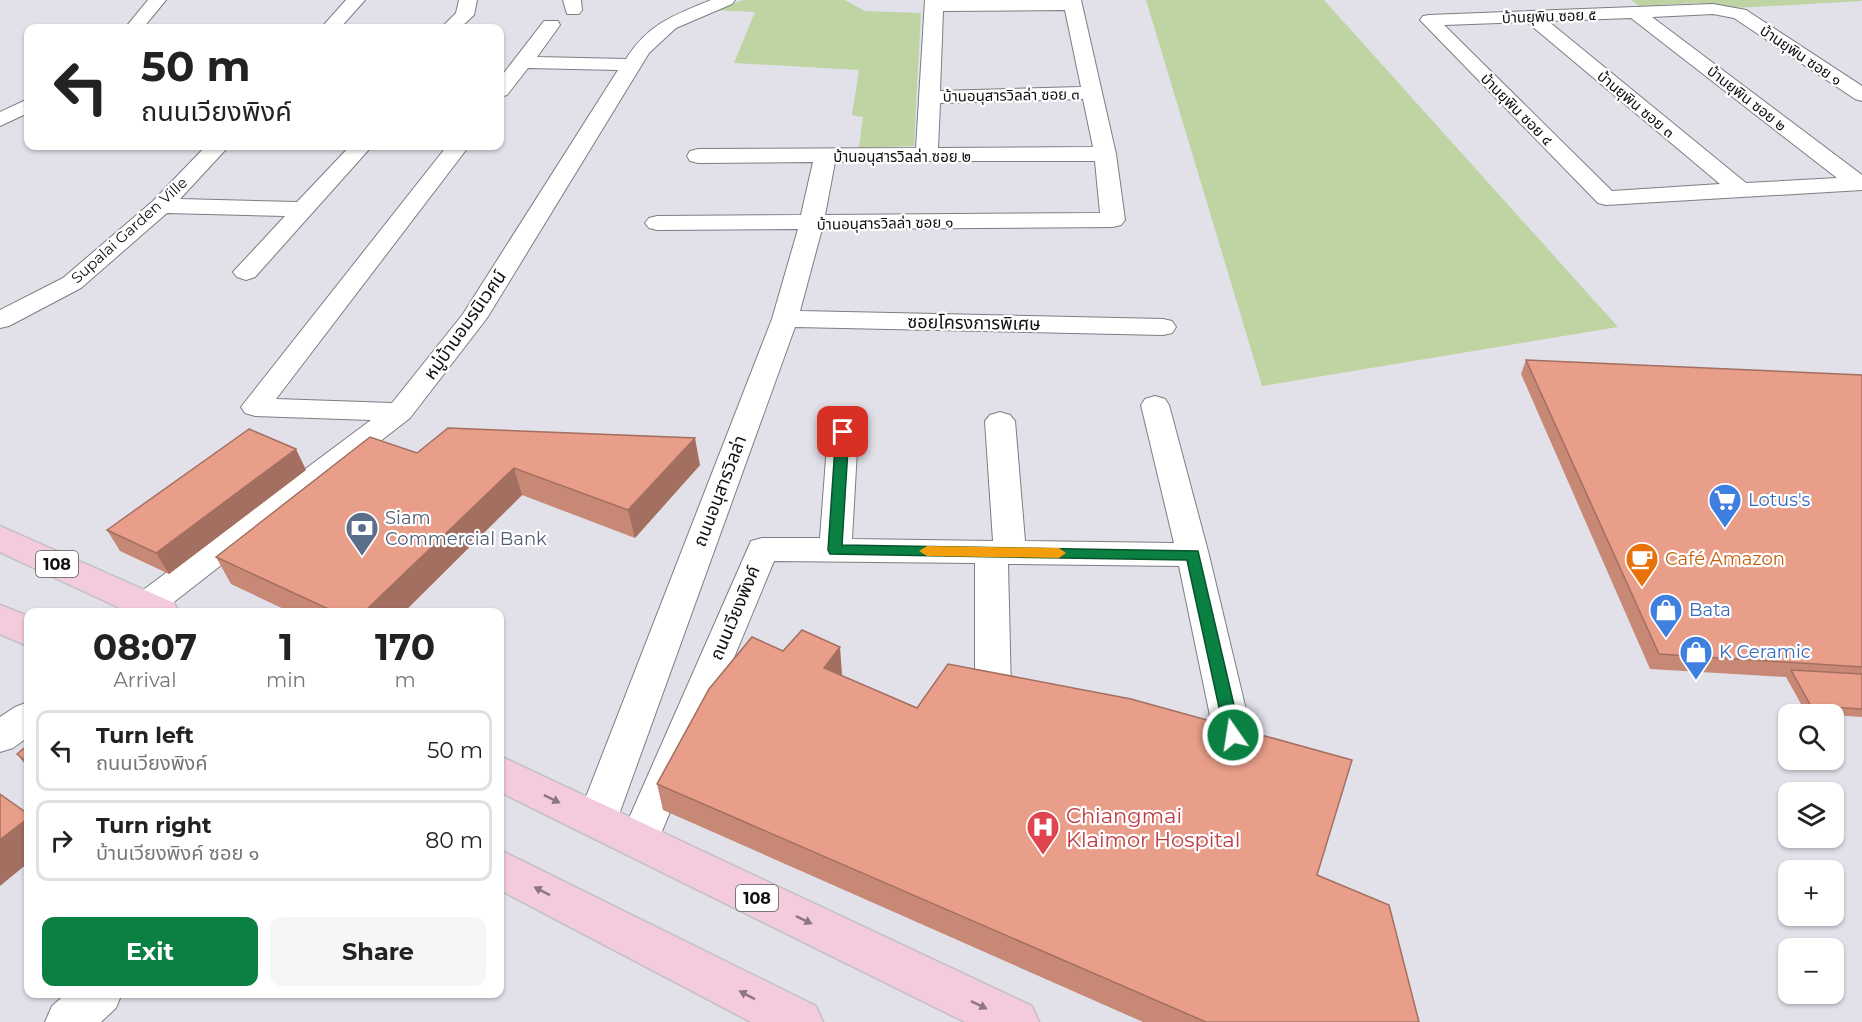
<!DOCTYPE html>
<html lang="en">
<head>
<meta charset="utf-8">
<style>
	:root { --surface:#fff; --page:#f6f6f6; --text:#222; --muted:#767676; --line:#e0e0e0; --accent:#0b8043 }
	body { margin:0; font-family:Montserrat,"Noto Sans Thai",sans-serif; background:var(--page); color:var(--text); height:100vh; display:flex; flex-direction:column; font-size:22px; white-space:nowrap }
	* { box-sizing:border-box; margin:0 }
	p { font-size:20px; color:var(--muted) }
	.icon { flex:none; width:33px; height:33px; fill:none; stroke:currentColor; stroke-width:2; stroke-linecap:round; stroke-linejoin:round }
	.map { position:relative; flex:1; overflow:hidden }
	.drawer { position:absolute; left:24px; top:608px; width:480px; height:390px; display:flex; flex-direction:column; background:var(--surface); border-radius:12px; box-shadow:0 2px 4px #0004 }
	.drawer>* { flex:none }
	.top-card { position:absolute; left:24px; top:24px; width:480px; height:126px; border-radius:12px; box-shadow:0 2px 4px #0004; background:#fff; color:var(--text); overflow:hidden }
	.fabs { position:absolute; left:1778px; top:704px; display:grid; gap:12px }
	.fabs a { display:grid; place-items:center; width:66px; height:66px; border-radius:12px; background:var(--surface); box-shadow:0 2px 4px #0004; font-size:30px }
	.pin { position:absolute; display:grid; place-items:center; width:51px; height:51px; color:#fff; margin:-26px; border-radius:12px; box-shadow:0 3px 9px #0006 }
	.me { position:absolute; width:66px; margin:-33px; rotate:347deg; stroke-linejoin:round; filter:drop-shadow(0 0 4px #0008) }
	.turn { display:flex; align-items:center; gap:21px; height:126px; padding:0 18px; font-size:27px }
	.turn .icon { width:78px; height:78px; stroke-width:2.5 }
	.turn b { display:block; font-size:42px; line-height:51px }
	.eta { display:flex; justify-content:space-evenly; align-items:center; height:102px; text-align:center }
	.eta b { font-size:36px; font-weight:700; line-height:42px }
	.cta { display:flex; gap:12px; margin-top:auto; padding:12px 18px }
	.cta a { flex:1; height:69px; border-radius:12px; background:var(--accent); color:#fff; font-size:24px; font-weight:700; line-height:69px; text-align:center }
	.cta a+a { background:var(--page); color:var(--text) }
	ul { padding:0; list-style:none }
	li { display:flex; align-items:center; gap:18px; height:81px; margin:0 12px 9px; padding:0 6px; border:3px solid var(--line); border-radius:12px }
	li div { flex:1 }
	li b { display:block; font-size:22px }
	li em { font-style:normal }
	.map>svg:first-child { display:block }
	.green { fill:#bed4a3 }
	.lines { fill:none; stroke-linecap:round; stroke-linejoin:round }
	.street-casing { stroke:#7d7d84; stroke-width:2 }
	.primary-casing { stroke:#c1c1c2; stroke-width:3 }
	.street { fill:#fff; fill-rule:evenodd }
	.primary { fill:#f4cadd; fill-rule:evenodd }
	.wall { fill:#c88876 }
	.shaded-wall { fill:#a36f60 }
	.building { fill:#e99e89; stroke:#a36f60; stroke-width:1.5 }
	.oneway { fill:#8d7682 }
	.route { fill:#0b8043; stroke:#07532c; stroke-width:1.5 }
	.slow { fill:#f59e0b }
	.labels { text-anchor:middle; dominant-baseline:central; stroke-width:4.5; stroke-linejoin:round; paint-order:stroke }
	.far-street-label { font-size:15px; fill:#101013; stroke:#fff }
	.shield { fill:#fff; stroke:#58585a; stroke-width:1.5 }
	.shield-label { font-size:16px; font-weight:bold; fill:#101013 }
	.street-label { font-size:18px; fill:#101013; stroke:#fff }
	.shop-label { font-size:18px; fill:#366cbe; stroke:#fff; text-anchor:start }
	.service-label { font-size:18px; fill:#4e5e75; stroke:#fff; text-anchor:start }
	.food-label { font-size:18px; fill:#c56008; stroke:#fff; text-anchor:start }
	.near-health-label { font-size:21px; fill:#be3a42; stroke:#fff; text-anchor:start }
</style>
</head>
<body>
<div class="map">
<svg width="1862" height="1022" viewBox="0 0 1862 1022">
	<rect width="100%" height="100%" fill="#e2e1ea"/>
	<path class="green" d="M 744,0 L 845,0 L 865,11 L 921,13 L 914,146 L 859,148 L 863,117 L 852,115 L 859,70 L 734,63 L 755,12 L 712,10 Z
		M 1146,0 L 1324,0 L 1618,327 L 1262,386 Z
		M 1631,0 L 1861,0 L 1862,1 L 1735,8 L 1696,3 L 1639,6 Z"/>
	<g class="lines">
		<g class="street-casing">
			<path id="street" d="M 148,0 L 166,0 L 143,28 L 125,28 Z
				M 346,0 L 365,0 L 340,28 L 321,28 Z
				M 459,0 L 477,0 L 474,15 L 460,28 L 441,28 L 456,13 Z
				M 563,0 L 581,0 L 582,10 L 579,14 L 567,14 Z
				M 711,0 L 735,0 L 732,4 L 676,28 L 649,53 L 487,318 L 410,418 L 161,612 L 134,612 L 130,605 L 135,596 L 371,420 L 255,416 L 245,413 L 241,407 L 447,146 L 469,146 L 276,399 L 392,403 L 463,314 L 618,70 L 528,68 L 507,95 L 500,97 L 500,78 L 544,21 L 558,21 L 560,25 L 537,57 L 626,59 C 648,24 674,15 711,0 Z
				M 925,0 L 1081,0 L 1116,154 L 1125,220 L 1121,225 L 1113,227 L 822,229 L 800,311 L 1163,319 L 1172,321 L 1176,327 L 1172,333 L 1163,335 L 795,327 L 617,820 L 611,832 L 597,837 L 583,832 L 577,820 L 772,319 L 798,229 L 657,230 L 649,228 L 645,223 L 649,218 L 657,216 L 801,215 L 813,162 L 698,163 L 690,161 L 687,156 L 690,151 L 698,149 L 916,148 ZM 1065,10 L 1081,87 L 940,91 L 943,11 ZM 1083,99 L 1093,147 L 938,148 L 940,103 ZM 923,161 L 1095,161 L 1100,213 L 825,215 L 835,162 Z
				M 1713,4 L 1746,10 L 1862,86 L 1862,101 L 1855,99 L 1734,18 L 1713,14 L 1652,17 L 1862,175 L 1862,190 L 1606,205 L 1598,203 L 1420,20 L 1423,16 L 1429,15 ZM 1631,18 L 1837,178 L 1746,183 L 1548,21 ZM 1527,22 L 1720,184 L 1612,191 L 1444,25 Z
				M 28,99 L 28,113 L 0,126 L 0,112 Z
				M 206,146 L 229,146 L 180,199 L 297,202 L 350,146 L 372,146 L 255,277 L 246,280 L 237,277 L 233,272 L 285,216 L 167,213 L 81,288 L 9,326 L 0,328 L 0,310 L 63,278 L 153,201 Z
				M 1155,396 L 1165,399 L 1169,405 L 1209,555 L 1252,735 L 1246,746 L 1233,750 L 1220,746 L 1214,735 L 1179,566 L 1008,564 L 1011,692 L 1006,702 L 993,706 L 980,702 L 975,692 L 975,563 L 774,561 L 653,853 L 639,859 L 625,853 L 619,841 L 751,541 L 762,538 L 820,538 L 828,432 L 833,425 L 843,423 L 853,425 L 858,432 L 852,539 L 993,541 L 985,421 L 990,415 L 1000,412 L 1010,415 L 1015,421 L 1025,541 L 1174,543 L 1141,405 L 1145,399 Z
				M 28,702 L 28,737 L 13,748 L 0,752 L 0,717 L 15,707 Z
				M 67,993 L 122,993 L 116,1008 L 101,1022 L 45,1022 L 52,1006 Z"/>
		</g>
		<g class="primary-casing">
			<path id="primary" d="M 0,526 L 174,603 L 179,612 L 128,612 L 0,552 Z
				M 0,605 L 28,616 L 28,646 L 0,634 Z
				M 500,756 L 1032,1006 L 1039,1022 L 965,1022 L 500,792 Z
				M 500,850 L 816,1006 L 823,1022 L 751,1022 L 500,890 Z"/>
		</g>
		<use href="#street" class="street"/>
		<use href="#primary" class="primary"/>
	</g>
	<path class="wall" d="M 1526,360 L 1862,375 L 1862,717 L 1833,715 L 1833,714 L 1806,713 L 1786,677 L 1650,669 L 1521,374 Z
		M 417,453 L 700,465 L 635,538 L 522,495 L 404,612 L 290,612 L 231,584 L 216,557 Z
		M 306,470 L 169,574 L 120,551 L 107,530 Z
		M 783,651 L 842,674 L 841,675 L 917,708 L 1317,875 L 1419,1022 L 1143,1022 L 663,810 L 657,784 Z
		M 28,745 L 28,768 L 17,754 Z"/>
	<path class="shaded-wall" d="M 695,438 L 700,465 L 635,538 L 628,510 Z
		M 296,449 L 306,470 L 169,574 L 156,553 Z
		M 514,468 L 522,495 L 404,612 L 364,612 Z
		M 840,647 L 842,674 L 827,695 L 824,668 Z
		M 28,818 L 28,863 L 0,886 L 0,840 Z"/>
	<path class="building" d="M 1526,360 L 1862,375 L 1862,667 L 1659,654 Z
		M 448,428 L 695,438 L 628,510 L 514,468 L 364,612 L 335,612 L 216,557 L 370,437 L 417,453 Z
		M 249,429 L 296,449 L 156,553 L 107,530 Z
		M 802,630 L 840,647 L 824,668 L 917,708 L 948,664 L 1131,699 L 1352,760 L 1317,875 L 1389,905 L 1419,1022 L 1206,1022 L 657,784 L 709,689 L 752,637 L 783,651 Z
		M 1791,670 L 1862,674 L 1862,709 L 1811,706 Z
		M 28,745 L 28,763 L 17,754 Z
		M 0,794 L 28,814 L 28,818 L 0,840 Z"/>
	<defs><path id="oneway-solid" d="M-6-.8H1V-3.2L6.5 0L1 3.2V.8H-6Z" transform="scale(1.5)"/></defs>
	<g class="oneway">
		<use href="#oneway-solid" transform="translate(552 799) rotate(26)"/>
		<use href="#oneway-solid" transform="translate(542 891) rotate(-153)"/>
		<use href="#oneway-solid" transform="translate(804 920) rotate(26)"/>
		<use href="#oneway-solid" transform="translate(747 995) rotate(-153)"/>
		<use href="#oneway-solid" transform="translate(979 1005) rotate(26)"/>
	</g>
	<path class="route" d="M 843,428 L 849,432 L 842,545 L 1198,551 L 1241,735 L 1239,740 L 1233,741 L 1227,740 L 1225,735 L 1187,560 L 830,554 L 828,550 L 836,432 Z"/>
	<path class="slow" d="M 927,546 L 1059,548 L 1066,553 L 1059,558 L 927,556 L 919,551 Z"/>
	<defs>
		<g id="supermarket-pin" transform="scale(1.725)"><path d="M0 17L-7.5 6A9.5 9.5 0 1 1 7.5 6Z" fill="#3f7fe0" stroke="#fff"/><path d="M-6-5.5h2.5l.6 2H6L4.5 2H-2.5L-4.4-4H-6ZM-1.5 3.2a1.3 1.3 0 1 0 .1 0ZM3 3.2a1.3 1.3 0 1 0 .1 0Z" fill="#fff"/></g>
		<g id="bank-pin" transform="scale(1.725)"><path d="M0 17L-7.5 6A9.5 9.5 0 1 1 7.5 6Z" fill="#5c6f8a" stroke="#fff"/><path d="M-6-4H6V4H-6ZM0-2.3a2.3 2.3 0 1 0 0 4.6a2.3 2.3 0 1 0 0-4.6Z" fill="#fff"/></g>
		<g id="cafe-pin" transform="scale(1.725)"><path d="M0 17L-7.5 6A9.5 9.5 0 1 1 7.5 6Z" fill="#e8710a" stroke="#fff"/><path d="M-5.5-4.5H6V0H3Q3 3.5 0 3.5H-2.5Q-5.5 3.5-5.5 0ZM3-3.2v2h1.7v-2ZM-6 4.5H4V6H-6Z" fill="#fff"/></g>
		<g id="shop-pin" transform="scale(1.725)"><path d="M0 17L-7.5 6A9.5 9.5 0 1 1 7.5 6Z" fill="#3f7fe0" stroke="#fff"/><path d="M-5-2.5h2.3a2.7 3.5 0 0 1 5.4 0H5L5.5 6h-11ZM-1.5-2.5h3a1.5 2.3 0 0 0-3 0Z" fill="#fff"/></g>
		<g id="hospital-pin" transform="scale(1.725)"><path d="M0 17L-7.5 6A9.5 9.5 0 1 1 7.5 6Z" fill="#e0444e" stroke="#fff"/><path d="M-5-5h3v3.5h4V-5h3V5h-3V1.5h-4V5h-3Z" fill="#fff"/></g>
	</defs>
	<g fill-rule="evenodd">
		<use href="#supermarket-pin" x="1725" y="500"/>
		<use href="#bank-pin" x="362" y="528"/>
		<use href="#cafe-pin" x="1642" y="559"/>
		<use href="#shop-pin" x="1666" y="610"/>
		<use href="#shop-pin" x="1696" y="652"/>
		<use href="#hospital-pin" x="1043" y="827"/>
	</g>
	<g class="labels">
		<g class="far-street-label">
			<text transform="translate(1549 16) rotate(-2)">บ้านยุพิน ซอย ๕</text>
			<text transform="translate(1801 55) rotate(34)">บ้านยุพิน ซอย ๑</text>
			<text transform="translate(1011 95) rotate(-1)">บ้านอนุสารวิลล่า ซอย ๓</text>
			<text transform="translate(1747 98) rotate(38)">บ้านยุพิน ซอย ๒</text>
			<text transform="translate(1636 104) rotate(40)">บ้านยุพิน ซอย ๓</text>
			<text transform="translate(1517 109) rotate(45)">บ้านยุพิน ซอย ๔</text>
			<text x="902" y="156">บ้านอนุสารวิลล่า ซอย ๒</text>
			<text transform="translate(885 223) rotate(-1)">บ้านอนุสารวิลล่า ซอย ๑</text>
			<text transform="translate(129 230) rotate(-42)">Supalai Garden Ville</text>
		</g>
		<g class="shield">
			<rect x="36" y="551" width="42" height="26" rx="4.5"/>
			<rect x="736" y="885" width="42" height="26" rx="4.5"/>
		</g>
		<g class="shield-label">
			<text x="57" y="564">108</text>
			<text x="757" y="898">108</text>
		</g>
		<g class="street-label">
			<text transform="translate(974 323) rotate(1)">ซอยโครงการพิเศษ</text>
			<text transform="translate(465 325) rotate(-55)">หมู่บ้านอมรนิเวศน์</text>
			<text transform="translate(720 491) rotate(-69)">ถนนอนุสารวิลล่า</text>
			<text transform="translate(735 613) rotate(-67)">ถนนเวียงพิงค์</text>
		</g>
		<g class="shop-label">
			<text x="1748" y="500">Lotus's</text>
			<text x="1689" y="610">Bata</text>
			<text x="1719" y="652">K Ceramic</text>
		</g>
		<g class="service-label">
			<text x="385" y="518">Siam<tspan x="385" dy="21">Commercial Bank</tspan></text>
		</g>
		<g class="food-label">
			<text x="1665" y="559">Café Amazon</text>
		</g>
		<g class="near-health-label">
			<text x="1066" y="815">Chiangmai<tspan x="1066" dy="24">Klaimor Hospital</tspan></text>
		</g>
	</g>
</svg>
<div class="fabs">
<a><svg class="icon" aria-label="search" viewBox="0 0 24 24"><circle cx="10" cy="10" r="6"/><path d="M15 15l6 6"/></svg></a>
<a><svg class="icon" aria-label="layers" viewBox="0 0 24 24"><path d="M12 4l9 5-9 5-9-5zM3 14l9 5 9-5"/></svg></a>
<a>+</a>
<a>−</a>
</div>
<div class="pin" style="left:843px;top:432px;background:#d93025"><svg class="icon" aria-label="arrive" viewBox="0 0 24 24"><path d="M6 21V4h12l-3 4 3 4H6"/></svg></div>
<svg class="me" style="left:1233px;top:735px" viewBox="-20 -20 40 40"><circle r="17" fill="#0b8043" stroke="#fff" stroke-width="3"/><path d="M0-11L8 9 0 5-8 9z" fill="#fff"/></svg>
<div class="top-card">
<div class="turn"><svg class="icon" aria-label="left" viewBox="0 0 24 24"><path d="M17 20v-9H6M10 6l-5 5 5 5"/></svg><div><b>50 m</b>ถนนเวียงพิงค์</div></div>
</div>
<section class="drawer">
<div class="eta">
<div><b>08:07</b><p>Arrival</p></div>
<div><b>1</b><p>min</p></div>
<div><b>170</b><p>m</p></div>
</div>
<ul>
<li><svg class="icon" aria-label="left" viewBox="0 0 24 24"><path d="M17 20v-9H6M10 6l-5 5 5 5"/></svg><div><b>Turn left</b><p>ถนนเวียงพิงค์</p></div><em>50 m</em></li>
<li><svg class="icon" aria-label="right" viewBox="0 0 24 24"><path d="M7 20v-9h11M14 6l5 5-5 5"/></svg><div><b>Turn right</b><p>บ้านเวียงพิงค์ ซอย ๑</p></div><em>80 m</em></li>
</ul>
<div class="cta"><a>Exit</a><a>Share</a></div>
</section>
</div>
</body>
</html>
